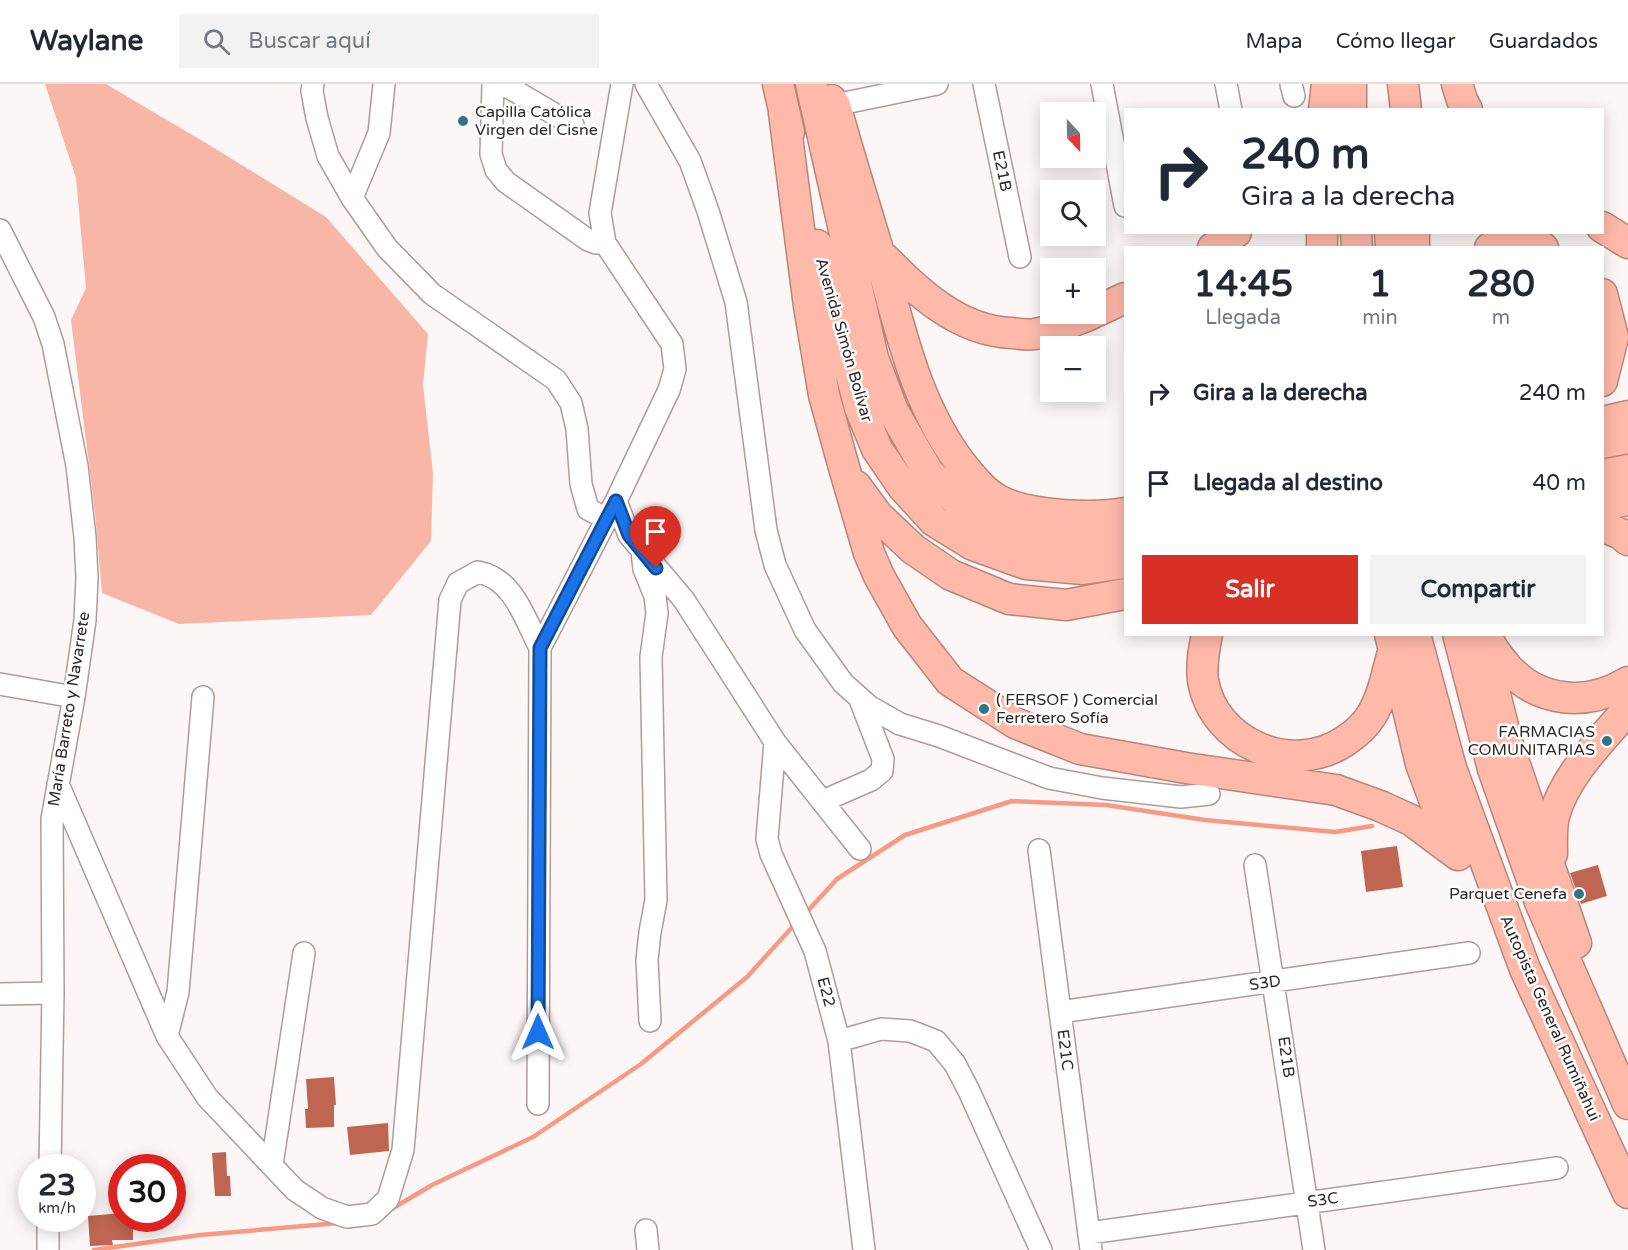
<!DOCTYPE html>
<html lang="es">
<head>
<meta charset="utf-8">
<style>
	:root { --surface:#fff; --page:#f2f2f3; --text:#1f2937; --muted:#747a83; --line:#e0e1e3; --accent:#d93025 }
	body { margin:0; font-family:"Varela Round",sans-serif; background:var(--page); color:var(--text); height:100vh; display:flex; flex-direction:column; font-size:22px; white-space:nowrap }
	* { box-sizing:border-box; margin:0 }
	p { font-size:20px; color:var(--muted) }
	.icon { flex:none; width:33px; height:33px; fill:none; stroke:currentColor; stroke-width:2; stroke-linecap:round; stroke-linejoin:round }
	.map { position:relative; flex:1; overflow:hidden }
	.drawer { position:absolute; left:1124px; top:162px; width:480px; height:390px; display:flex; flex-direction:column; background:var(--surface); border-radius:0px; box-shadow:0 3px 15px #0003 }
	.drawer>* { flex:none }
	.top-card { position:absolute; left:1124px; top:24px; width:480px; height:126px; border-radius:0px; box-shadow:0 3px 15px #0003; background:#fff; color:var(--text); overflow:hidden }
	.needle { width:39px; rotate:158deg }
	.tools { position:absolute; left:1040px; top:18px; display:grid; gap:12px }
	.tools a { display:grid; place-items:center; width:66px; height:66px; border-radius:0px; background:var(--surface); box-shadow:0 3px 15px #0003; font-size:30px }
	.speed { position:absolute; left:18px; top:1070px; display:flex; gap:12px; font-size:30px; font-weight:700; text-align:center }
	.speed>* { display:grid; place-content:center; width:78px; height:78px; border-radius:50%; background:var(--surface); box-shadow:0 3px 15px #0003; line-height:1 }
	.speed small { font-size:15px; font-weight:400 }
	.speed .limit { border:9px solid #d22; background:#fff; color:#111 }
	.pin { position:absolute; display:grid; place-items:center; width:51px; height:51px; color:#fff; margin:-62px -26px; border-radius:50% 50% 50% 0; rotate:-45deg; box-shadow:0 0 6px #0007 }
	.pin .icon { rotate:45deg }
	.me { position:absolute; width:66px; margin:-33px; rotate:0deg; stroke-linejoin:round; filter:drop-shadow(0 0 4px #0008) }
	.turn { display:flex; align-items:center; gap:21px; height:126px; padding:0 18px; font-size:27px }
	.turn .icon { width:78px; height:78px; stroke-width:2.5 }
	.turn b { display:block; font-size:42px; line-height:51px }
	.eta { display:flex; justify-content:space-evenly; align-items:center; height:102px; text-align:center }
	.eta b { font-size:36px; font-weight:700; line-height:42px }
	.action { display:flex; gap:12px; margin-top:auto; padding:12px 18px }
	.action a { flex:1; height:69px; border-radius:0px; background:var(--accent); color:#fff; font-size:24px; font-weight:700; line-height:69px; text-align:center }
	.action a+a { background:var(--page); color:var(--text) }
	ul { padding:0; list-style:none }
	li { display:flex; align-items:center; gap:18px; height:90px; padding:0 18px }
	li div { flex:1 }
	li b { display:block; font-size:22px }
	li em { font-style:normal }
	header { display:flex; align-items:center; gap:36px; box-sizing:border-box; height:84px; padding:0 30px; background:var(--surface); border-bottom:2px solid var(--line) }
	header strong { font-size:28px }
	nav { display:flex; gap:33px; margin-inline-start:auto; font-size:21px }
	.search { width:420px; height:54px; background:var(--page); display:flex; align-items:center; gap:15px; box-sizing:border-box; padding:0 21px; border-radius:0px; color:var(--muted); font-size:22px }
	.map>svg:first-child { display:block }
	.green { fill:#f8b6a6 }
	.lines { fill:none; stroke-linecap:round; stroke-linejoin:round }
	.stream { stroke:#f79983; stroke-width:4.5 }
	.building { fill:#bf6652 }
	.minor-casing { stroke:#b29b95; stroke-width:24 }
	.highway-casing { stroke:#b6867a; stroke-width:33 }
	.minor { stroke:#fff; stroke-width:21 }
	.highway { stroke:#feb9a9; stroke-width:30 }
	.route-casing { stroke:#114b97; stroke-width:15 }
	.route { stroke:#1a73e8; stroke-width:10 }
	.poi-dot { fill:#307584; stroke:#fff; stroke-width:2 }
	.labels { text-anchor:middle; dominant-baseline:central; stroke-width:5; stroke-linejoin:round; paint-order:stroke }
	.poi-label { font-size:16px; fill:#302624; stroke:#fff; text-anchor:start }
	.street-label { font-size:16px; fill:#302624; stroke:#fff }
</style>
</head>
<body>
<header>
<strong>Waylane</strong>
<div class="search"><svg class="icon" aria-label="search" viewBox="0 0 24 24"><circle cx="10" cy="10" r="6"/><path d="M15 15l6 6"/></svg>Buscar aquí</div>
<nav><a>Mapa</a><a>Cómo llegar</a><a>Guardados</a></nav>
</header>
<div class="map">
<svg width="1628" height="1166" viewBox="0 0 1628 1166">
	<rect width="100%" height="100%" fill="#fcf7f6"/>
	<path class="green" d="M 45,0 L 106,0 L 211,62 L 326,133 L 428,250 L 423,301 L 433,389 L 431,457 L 371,531 L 179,540 L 102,509 L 95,429 L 71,236 L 86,204 L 76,94 Z"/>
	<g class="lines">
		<path class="stream" d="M 804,831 L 837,795 L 905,751 L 1012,717 L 1106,721 L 1205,736 L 1335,748 L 1372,742
			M 390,1126 L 432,1101 L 533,1053 L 641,980 L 747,893 L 796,839
			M 94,1166 L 200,1151 L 339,1139"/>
	</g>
	<path class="building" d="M 1397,762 L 1403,803 L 1366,808 L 1361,767 Z
		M 1598,781 L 1607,812 L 1581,820 L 1570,789 Z
		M 334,993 L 336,1021 L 334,1021 L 334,1043 L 306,1044 L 305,1025 L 308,1025 L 306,995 Z
		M 388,1039 L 389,1067 L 350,1071 L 347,1043 Z
		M 226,1068 L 227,1092 L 230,1092 L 231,1112 L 215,1112 L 212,1069 Z
		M 122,1129 L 122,1134 L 133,1134 L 133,1156 L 112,1156 L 113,1161 L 90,1162 L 88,1132 Z"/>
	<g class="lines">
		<g class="minor-casing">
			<path id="minor" d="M 313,0 L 312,7 L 317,34 L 328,72 L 352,114 L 387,164 L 432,210 L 556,296 L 571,319 L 577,345 L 581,400 L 588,425 L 599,431 L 609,430
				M 493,0 L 491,70 L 496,86 L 506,98 L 588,156 L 596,159 L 605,159
				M 503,0 L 573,41
				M 646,0 L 690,77 L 708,127 L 736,218 L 766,446 L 775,481 L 805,546 L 843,599 L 870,623 L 900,640 L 939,652 L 1049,694 L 1102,704 L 1181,713 L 1209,710
				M 984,0 L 1020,173
				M 1102,0 L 1125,122
				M 1226,0 L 1231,26
				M 1291,0 L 1294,12
				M 835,21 L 937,0
				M 352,114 L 379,49 L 384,0
				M 0,146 L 44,233 L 53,260 L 77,382 L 85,453 L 87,494 L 85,536 L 74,613 L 52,735 L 53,909 L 50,1083
				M 616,417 L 629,451 L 684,516 L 775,658 L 860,765
				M 642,467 L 644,485 L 655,512 L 657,529 L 651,573 L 656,816 L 650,848 L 647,876 L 650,937
				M 0,600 L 74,613
				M 775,658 L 767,755 L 771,770 L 815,867 L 839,957 L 864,1166
				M 58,700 L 167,952 L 207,1013 L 295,1106 L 322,1124 L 347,1133 L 372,1130 L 388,1115 L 403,1066 L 450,516 L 458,499 L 478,488 C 513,494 525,535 540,564
				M 823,717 L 871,696 L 882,687 L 883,675 L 859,613
				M 1039,766 L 1091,1166
				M 1255,781 L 1314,1166
				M 0,910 L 53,909
				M 1060,928 L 1469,869
				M 167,952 L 178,908 L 203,613
				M 839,957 L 881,945 L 910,947 L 936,957 L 955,980 L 969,1007 L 1041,1166
				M 538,1020 L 540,564 L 616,417 L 669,306 L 675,285 L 672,260 L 605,159 L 600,129 L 622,0
				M 272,1081 L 304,869
				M 646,1146 L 648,1166
				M 1089,1149 L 1557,1084
				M 48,1166 L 48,1134"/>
		</g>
		<g class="highway-casing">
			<path id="highway" d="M 778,0 L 789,48
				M 811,0 L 873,274 L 893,327 L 928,388 L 970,430 L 1022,452 L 1081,458 L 1125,453
				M 1351,0 L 1351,26
				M 1403,0 L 1406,26
				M 1457,0 L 1462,16 L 1467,26
				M 831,16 L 835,21 C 849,71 864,120 879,169 C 900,244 916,325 966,386 C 976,398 986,410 1000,417 C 1029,432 1093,435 1125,429
				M 1324,26 L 1327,0
				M 784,29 L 809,222 L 824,311 L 845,387 L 869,469 L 879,492 L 907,542 L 950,597 L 1015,639 L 1080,665 L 1186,684 L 1336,706 L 1380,722 L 1411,736 L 1458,771
				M 1602,143 L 1628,159
				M 1356,148 L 1357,164
				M 1390,148 L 1391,164
				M 1414,148 L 1414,164
				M 817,161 L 860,324 L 877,365 L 903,403 L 934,437 L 973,461 L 1026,480 L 1083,485 L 1125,479
				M 1213,164 L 1236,148
				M 1322,164 L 1322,148
				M 1490,164 L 1493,162 L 1536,161 L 1543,164
				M 881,171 C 917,207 957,247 1012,249 C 1019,250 1028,251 1035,250 C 1055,246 1073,237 1091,230
				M 1602,210 L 1613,253 L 1602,297
				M 1095,228 L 1125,214
				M 1602,338 L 1628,332
				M 1602,359 L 1628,354
				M 1602,391 L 1628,386
				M 856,402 L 878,432 L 913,465 L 951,491 L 1009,515 L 1066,521 L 1125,510
				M 1602,421 L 1628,416
				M 1602,442 L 1621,450 L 1628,456
				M 1207,550 C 1204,565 1201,581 1203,596 C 1213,659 1292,693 1345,657 C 1354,651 1365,642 1371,632 C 1383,613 1387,589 1393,568
				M 1390,550 L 1421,680 L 1437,723 L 1458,770
				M 1415,550 L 1451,684 L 1525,885 L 1628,1109
				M 1458,550 L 1493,685 L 1540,818 L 1628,1020
				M 1480,550 L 1507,658 L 1576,859
				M 1488,555 C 1492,566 1499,573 1506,582 C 1538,619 1587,623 1628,598
				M 1552,770 C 1552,758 1551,744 1554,732 C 1565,691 1601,657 1628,625"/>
		</g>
		<use href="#minor" class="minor"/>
		<use href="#highway" class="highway"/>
	</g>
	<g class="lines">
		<g class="route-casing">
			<path id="route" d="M 538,948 L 540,564 L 616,417 L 629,451 L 656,484"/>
		</g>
		<use href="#route" class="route"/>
	</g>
	<g class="poi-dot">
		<circle cx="463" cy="37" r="6"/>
		<circle cx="984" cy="625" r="6"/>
		<circle cx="1607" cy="657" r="6"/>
		<circle cx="1579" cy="810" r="6"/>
	</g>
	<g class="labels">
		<g class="poi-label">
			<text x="475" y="28">Capilla Católica<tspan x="475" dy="18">Virgen del Cisne</tspan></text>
			<text x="996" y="616">( FERSOF ) Comercial<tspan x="996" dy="18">Ferretero Sofía</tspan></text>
			<text x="1595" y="648" text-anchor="end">FARMACIAS<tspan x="1595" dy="18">COMUNITARIAS</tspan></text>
			<text x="1567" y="810" text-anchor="end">Parquet Cenefa</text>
		</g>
		<g class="street-label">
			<text transform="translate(1002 87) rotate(78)">E21B</text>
			<text transform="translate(844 256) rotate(74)">Avenida Simón Bolívar</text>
			<text transform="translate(69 625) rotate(-81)">María Barreto y Navarrete</text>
			<text transform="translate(1265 899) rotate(-8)">S3D</text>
			<text transform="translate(826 908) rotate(75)">E22</text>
			<text transform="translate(1550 934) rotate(66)">Autopista General Rumiñahui</text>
			<text transform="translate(1065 966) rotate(83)">E21C</text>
			<text transform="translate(1286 973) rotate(82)">E21B</text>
			<text transform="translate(1323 1116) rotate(-8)">S3C</text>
		</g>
	</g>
</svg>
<div class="tools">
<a><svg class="needle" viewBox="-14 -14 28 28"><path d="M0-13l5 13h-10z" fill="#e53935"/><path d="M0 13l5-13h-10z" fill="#747a83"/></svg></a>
<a><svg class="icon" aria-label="search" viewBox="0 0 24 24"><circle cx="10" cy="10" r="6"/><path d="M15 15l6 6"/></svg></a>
<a>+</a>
<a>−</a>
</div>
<div class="speed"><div>23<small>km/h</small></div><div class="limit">30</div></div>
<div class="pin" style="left:656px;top:484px;background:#d93025"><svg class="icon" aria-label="arrive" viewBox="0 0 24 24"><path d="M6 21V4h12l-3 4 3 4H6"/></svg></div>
<svg class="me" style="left:538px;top:948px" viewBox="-20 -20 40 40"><path d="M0-17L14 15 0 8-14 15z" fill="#1a73e8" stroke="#fff" stroke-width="4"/></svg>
<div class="top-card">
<div class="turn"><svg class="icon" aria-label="right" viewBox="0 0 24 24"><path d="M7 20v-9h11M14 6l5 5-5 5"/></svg><div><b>240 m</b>Gira a la derecha</div></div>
</div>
<section class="drawer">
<div class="eta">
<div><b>14:45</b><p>Llegada</p></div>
<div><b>1</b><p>min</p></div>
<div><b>280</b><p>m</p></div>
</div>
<ul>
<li><svg class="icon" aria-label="right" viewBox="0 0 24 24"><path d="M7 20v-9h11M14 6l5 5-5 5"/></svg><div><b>Gira a la derecha</b></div><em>240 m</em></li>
<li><svg class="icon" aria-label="arrive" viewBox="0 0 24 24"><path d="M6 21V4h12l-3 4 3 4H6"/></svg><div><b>Llegada al destino</b></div><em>40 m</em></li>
</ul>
<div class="action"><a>Salir</a><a>Compartir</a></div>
</section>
</div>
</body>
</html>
